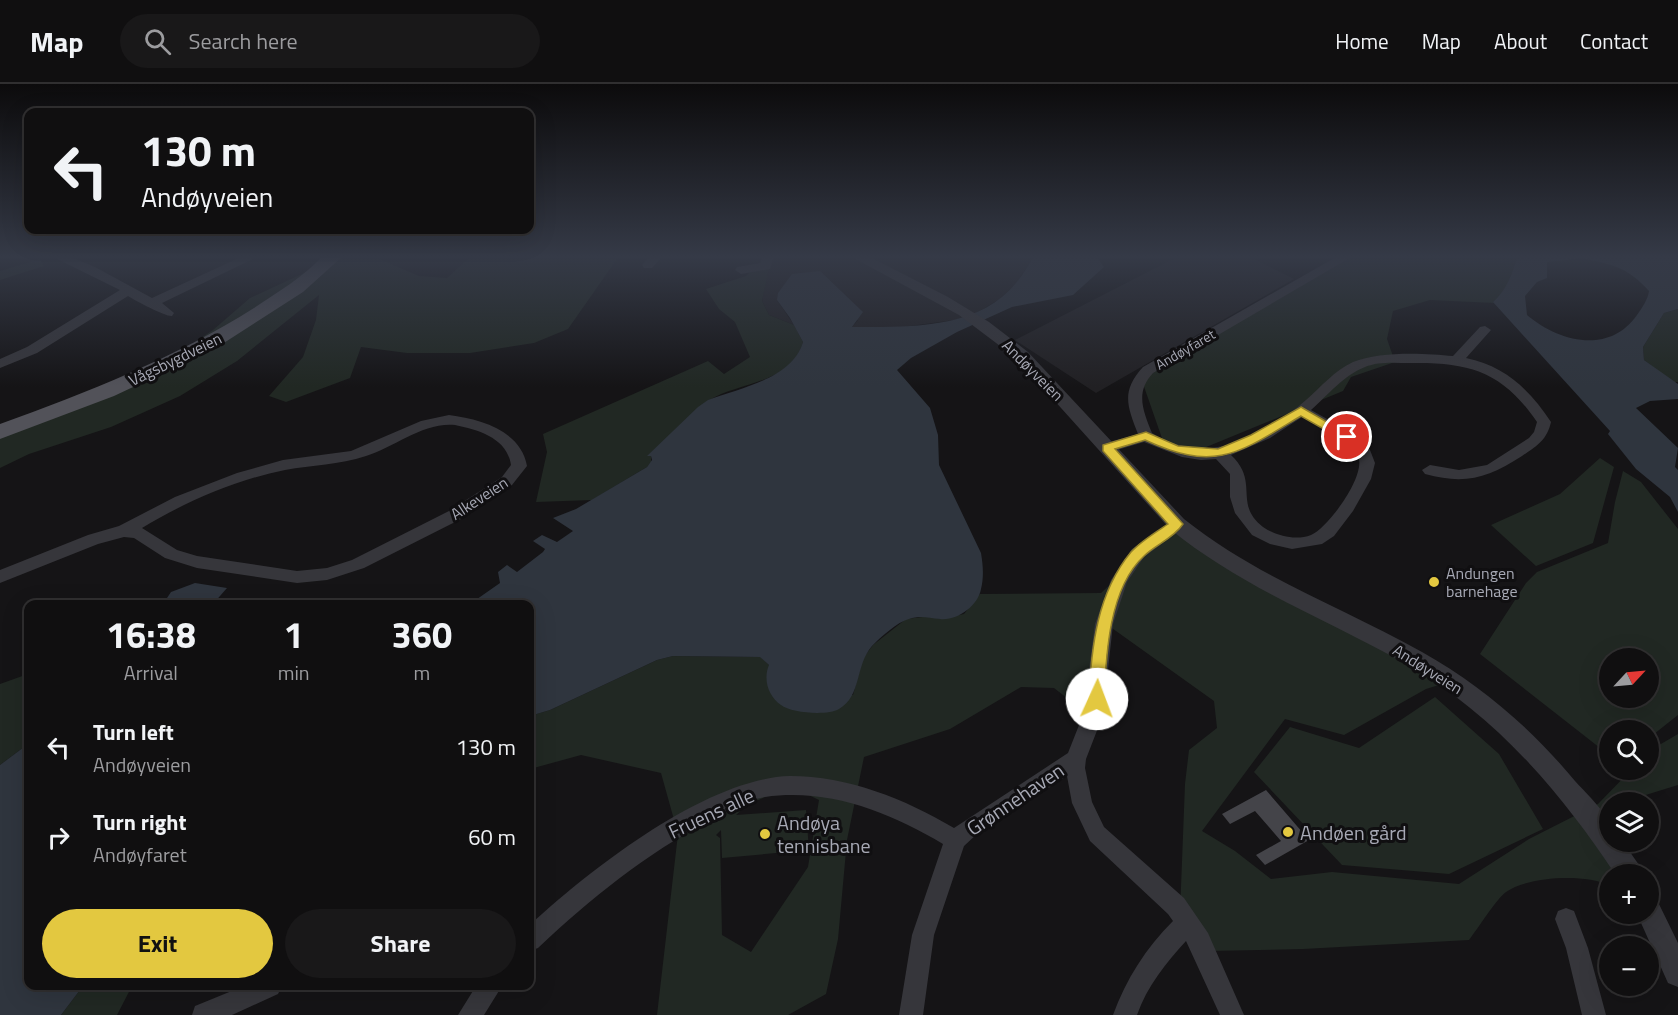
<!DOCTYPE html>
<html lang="en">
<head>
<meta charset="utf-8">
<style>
	:root { --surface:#100f10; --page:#191819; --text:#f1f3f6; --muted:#9c9c9f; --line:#302f30; --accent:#e3c840 }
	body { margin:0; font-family:"Titillium Web",sans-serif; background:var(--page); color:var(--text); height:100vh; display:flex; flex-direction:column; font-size:22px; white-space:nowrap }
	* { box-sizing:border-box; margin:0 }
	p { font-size:20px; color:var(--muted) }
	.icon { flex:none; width:33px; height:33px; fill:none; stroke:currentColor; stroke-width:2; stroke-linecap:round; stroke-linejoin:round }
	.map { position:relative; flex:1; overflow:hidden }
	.sheet { position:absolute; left:24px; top:516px; width:510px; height:390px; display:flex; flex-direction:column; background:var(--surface); border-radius:12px; box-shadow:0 6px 24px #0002,0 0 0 2px var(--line) }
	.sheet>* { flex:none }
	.hud { position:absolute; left:24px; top:24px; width:510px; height:126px; border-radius:12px; box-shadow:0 6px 24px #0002,0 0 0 2px var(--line); background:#100f10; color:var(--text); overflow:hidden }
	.needle { width:39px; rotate:64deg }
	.tools { position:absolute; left:1599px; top:564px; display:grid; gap:12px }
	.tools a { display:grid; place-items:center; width:60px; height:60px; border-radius:50%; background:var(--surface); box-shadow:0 6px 24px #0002,0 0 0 2px var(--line); font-size:30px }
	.pin { position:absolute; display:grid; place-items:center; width:51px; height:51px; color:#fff; margin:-26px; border:3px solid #fff; border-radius:50%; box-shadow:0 2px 6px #0007 }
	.me { position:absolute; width:66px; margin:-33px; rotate:2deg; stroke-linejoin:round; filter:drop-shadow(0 0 4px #0008) }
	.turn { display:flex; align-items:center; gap:21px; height:126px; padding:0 18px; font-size:27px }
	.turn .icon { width:78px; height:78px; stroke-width:2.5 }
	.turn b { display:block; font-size:42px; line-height:51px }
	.eta { display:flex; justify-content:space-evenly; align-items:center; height:102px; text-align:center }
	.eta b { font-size:36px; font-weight:700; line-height:42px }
	.action { display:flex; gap:12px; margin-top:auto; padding:12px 18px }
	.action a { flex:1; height:69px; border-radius:36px; background:var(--accent); color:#111; font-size:24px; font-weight:700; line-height:69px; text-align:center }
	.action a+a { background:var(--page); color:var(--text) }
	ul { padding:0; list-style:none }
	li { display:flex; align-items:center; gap:18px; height:90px; padding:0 18px }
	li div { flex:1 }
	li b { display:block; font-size:22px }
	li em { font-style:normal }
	header { display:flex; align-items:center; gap:36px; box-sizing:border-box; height:84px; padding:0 30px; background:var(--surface); border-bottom:2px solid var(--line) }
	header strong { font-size:28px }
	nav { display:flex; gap:33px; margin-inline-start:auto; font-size:21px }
	.search { width:420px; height:54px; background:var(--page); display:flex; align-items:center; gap:15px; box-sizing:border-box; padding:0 21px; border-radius:33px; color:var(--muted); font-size:22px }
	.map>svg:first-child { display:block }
	.built { fill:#212023 }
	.green { fill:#212823; fill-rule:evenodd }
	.water { fill:#2f353e; fill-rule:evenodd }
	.building { fill:#444449 }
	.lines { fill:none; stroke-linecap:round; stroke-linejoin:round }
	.minor { fill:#36363b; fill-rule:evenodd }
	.tertiary { fill:#36363b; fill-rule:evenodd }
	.primary { fill:#525259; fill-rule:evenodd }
	.route { fill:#e3c840; stroke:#94822a; stroke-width:1.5 }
	.poi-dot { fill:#e3c840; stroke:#100f11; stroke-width:2 }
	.labels { text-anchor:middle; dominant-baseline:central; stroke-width:6; stroke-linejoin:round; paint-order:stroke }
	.far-street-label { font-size:14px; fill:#a7a9b5; stroke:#100f11 }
	.street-label { font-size:16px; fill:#a7a9b5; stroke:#100f11 }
	.poi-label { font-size:16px; fill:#a7a9b5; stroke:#100f11; text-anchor:start }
	.near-street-label { font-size:20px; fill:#a7a9b5; stroke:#100f11 }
	.near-poi-label { font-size:20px; fill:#a7a9b5; stroke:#100f11; text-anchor:start }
</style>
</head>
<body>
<header>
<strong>Map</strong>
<div class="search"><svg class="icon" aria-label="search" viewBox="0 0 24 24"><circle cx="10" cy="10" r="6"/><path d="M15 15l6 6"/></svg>Search here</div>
<nav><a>Home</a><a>Map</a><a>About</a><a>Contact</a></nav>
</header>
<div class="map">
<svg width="1678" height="931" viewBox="0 0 1678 931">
	<rect width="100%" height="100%" fill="#151416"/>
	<path class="built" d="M 770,172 L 1034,172 L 1016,200 L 1000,215 L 975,230 L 962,235 L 903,243 L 851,244 L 858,236 L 777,216 L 794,241 L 769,231 L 762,217 Z
		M 1179,172 L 1248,172 L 1294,195 L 1096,309 L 1015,256 Z"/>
	<path class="green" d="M 331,172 L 372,172 L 419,192 L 447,194 L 471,172 L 619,172 L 568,245 L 534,259 L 470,269 L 407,269 L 361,263 L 350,294 L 286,318 L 269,312 L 303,273 L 316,236 L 319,211 L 237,277 L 180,312 L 111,343 L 29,370 L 0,384 L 0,345 L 163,280 L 213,246 L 250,214 L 304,189 Z
		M 762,172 L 770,172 L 771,175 L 762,217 L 769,231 L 794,241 L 803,258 C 791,301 738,297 708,317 C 692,327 666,357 651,372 L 651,378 L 647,383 L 592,416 L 536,418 L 547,368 L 543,350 L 708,277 L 724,290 L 750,273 L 735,238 L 719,225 L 706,205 L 746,192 L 761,177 Z
		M 1346,172 L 1517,172 C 1513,188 1507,208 1493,218 L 1495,219 L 1430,216 L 1393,227 L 1387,255 L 1395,278 L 1351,293 L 1343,307 L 1199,366 L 1164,360 L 1141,294 Z
		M 40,175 L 44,182 L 0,196 L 0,187 Z
		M 1678,225 L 1678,298 L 1673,298 L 1644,276 L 1643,263 L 1664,229 Z
		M 1600,374 L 1614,383 L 1593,459 L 1536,482 L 1491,441 L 1560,410 Z
		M 1623,387 L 1641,398 L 1678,445 L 1678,631 L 1649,654 L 1648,646 L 1610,646 L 1609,671 L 1480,570 L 1526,499 L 1537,488 L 1608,459 L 1615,418 ZM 1610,574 L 1648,574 L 1648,614 L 1610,614 Z
		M 1175,440 L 1452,597 L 1426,605 L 1344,651 L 1285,635 L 1202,747 L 1235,767 L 1271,795 L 1332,788 L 1459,800 L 1529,755 L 1598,720 L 1631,686 L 1648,686 L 1649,667 L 1678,650 L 1678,701 L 1623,718 L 1610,718 L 1609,723 L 1590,730 L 1635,790 L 1610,790 L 1609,801 C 1585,790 1529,792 1506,808 C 1497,814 1477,846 1469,856 L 1303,865 L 1208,867 L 1180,829 L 1185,700 L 1189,666 L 1217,644 L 1214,617 L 1109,542 L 1081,625 L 1054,604 L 1021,603 L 950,645 L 864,673 L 847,756 L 838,855 L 826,910 L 788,931 L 657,931 L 678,750 L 661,689 L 581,671 L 530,685 L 530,632 L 550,626 L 657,576 L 673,572 L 761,573 L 769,581 L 853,611 L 863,574 L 873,561 L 906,535 L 930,532 L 940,535 L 964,530 L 980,510 L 1101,509 ZM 790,702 L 819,716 L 808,783 L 751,868 L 722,851 L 720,754 L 716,751 L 721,746 L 722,774 L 809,766 L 806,726 L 736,731 L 747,721 Z
		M 28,590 L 28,660 L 0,681 L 0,600 Z
		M 1435,613 L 1499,670 L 1543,745 L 1449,790 L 1342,781 L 1254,688 L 1290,643 L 1359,664 Z
		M 83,902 L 132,902 L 117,931 L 61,931 Z"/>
	<path class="water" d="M 1034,172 L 1096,172 L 1104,183 L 1073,211 L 1012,223 L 957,248 L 911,274 L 897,286 L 930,324 L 938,351 L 939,381 L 981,469 C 983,481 984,493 981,505 C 978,522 957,537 940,535 C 928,534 921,531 909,535 C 897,538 880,554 872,562 C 855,581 862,612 839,625 C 827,632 791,629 781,621 C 768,612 763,595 769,581 L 760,573 L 673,572 L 657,576 L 550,626 L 530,632 L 530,520 L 470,520 L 500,499 L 498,488 L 507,481 L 517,488 L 543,468 L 545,465 L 533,457 L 542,451 L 557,458 L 573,447 L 553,434 L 576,425 L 647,383 L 652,376 L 651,372 L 647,372 L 698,323 L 708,316 C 740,304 792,295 803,258 L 790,234 L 777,216 L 778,209 L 792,190 L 820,187 L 863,228 L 852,243 C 907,243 978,246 1016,199 C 1023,191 1028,181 1034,172 Z
		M 1517,172 L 1678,172 L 1678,225 L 1664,229 L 1643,263 L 1644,276 L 1678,300 L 1678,315 L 1650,317 L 1636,324 L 1678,364 L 1675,383 L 1678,386 L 1678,428 L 1670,413 L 1636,385 L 1608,350 L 1610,347 L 1493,218 C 1506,207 1513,189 1517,172 ZM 1583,174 C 1615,182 1626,182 1649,207 C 1648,215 1642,224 1637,231 C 1609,271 1559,258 1527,231 L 1525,212 L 1537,198 L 1547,194 L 1547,178 Z
		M 195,499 L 227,504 L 213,520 L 163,520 L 171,508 Z
		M 28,660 L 28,902 L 83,902 L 61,931 L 0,931 L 0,681 Z"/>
	<path class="building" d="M 1266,706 L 1309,756 L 1265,781 L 1256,771 L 1281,757 L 1255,727 L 1230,740 L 1222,730 Z"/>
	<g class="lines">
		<path class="minor" d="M 51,172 L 68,172 L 95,183 L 152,214 L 243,172 L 259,172 L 162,219 L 174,229 L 172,232 C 166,233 136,217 128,212 L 37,269 L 0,284 L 0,275 L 27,263 L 120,206 Z
			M 650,172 L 663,172 L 652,184 L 644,184 L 642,181 Z
			M 762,172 L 774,172 L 770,185 L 741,190 L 735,186 L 737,183 L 761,179 Z
			M 1338,172 L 1353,172 L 1153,289 C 1135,308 1143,327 1152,349 C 1207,383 1262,354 1306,316 C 1321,303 1335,286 1353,278 C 1379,267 1425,269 1453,272 L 1480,243 L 1485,242 L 1491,246 L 1466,274 C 1505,282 1530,306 1551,338 C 1547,356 1537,362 1522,372 C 1488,394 1465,401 1425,390 L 1422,386 L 1430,381 L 1459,386 L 1487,381 L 1529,354 L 1534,348 L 1537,338 C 1503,288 1470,278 1411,279 C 1396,279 1379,277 1365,283 C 1344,291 1328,311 1311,326 L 1359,353 L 1370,366 L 1375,379 L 1371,395 L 1353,427 L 1334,452 L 1322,460 L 1292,465 L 1270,460 L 1252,451 L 1235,429 L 1230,413 L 1230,390 L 1216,375 L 1201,376 L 1182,373 L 1144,358 L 1107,369 L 1102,368 L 1100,364 L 1102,360 L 1138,350 C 1127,322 1121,307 1143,283 ZM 1302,333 C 1320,341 1350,353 1358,372 C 1367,391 1328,444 1311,451 C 1296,457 1276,452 1263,443 C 1233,420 1260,398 1231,371 L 1270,354 Z
			M 449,331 C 481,335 521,347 527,382 L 512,401 L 461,435 L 364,484 L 327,496 L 297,499 L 197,484 L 165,474 L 134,454 L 124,453 L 98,460 L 0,499 L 0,486 L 88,451 L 119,442 L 175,413 L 237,389 L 283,376 L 351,367 L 421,337 ZM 455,341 C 479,346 507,354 511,381 L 502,393 L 449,427 L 352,476 L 327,484 L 297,487 L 197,472 L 177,466 L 142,444 C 185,418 235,396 285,386 C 312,381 339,381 366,372 C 395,363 423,338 455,341 Z
			M 1177,434 L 1183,436 L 1185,440 L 1183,444 L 1144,473 L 1127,498 L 1113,540 L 1103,631 L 1086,675 L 1085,684 L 1092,718 L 1104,743 L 1184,814 L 1208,849 L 1244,931 L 1220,931 L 1186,857 C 1166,879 1147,902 1137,931 L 1113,931 C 1126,895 1146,864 1173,837 L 1168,830 L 1090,757 L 1072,719 L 1067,692 L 978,749 L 964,762 L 934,851 L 923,931 L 899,931 L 912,851 L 943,760 C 889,728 829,704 765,713 C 745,716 728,727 710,736 C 646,770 591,814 538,864 L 530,867 L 530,841 C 589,786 707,694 790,692 C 848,692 905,715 954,744 L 1068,669 L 1083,631 L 1095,540 L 1111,496 L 1132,465 Z
			M 1566,824 L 1574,827 L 1588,864 L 1606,931 L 1582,931 L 1566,864 L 1555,835 L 1558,827 Z
			M 244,902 L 282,902 L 278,910 L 232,931 L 192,931 L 195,922 Z
			M 476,902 L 502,902 L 484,931 L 458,931 Z"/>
		<path class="tertiary" d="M 850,172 L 868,172 L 948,213 L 989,238 L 1028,268 L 1184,435 C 1260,495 1340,522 1422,568 C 1481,601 1532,645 1575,697 C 1584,707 1605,727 1609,739 C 1611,744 1610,752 1610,758 L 1623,758 L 1639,781 L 1643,790 L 1615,790 C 1560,707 1494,630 1406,580 C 1325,534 1244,505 1170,445 L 1016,274 L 959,231 Z
			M 1648,812 L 1657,816 L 1678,859 L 1678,903 L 1668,899 L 1637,830 L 1648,830 Z"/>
		<path class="primary" d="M 323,172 L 343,172 L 303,208 L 216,264 L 114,312 L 0,355 L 0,340 C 88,308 175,274 254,224 C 278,208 303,193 323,172 Z"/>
	</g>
	<linearGradient id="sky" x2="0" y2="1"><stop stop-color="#0c0b0c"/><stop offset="0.57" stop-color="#353a47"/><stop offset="1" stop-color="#353a47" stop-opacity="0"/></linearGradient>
	<rect width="1678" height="303" fill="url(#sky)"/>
	<path class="route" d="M 1301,323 L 1353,353 L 1347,357 L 1343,356 L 1301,332 C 1239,369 1216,389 1145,356 L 1115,365 L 1183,440 C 1174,454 1155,461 1144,472 C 1109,504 1106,571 1104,615 L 1102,620 L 1097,622 L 1091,620 L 1089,615 C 1091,564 1097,509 1131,468 C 1141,457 1156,448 1168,440 L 1103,367 L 1103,361 L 1146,348 L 1178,362 L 1218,365 L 1251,351 Z"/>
	<g class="poi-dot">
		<circle cx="1434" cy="498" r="6"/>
		<circle cx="1288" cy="748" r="6"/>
		<circle cx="765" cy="750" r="6"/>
	</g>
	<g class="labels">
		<g class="far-street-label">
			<text transform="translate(1185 265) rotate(-30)">Andøyfaret</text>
		</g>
		<g class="street-label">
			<text transform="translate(175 275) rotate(-26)">Vågsbygdveien</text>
			<text transform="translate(1033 286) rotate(45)">Andøyveien</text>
			<text transform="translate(479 414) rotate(-33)">Alkeveien</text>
			<text transform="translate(1428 585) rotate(32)">Andøyveien</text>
		</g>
		<g class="poi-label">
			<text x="1446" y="489">Andungen<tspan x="1446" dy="18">barnehage</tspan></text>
		</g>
		<g class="near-street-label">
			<text transform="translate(1015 715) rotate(-34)">Grønnehaven</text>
			<text transform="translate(711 729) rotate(-25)">Fruens alle</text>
		</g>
		<g class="near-poi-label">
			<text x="777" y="738">Andøya<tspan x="777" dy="23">tennisbane</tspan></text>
			<text x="1300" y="748">Andøen gård</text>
		</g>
	</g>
</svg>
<div class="tools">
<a><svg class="needle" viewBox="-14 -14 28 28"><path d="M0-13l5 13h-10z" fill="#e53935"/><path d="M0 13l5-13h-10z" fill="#9c9c9f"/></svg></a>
<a><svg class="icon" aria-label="search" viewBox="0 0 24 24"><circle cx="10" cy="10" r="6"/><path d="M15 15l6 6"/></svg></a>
<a><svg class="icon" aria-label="layers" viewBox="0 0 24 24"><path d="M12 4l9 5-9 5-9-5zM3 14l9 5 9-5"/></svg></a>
<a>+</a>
<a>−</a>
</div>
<div class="pin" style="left:1347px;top:353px;background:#d93025"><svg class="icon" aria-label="arrive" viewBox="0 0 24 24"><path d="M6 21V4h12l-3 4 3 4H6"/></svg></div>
<svg class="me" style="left:1097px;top:615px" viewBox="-20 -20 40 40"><circle r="19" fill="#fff"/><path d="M0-13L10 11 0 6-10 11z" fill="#e3c840"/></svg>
<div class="hud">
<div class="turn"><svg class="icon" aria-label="left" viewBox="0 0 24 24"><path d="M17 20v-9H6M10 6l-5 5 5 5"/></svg><div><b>130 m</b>Andøyveien</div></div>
</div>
<section class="sheet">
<div class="eta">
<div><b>16:38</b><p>Arrival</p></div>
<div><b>1</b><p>min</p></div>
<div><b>360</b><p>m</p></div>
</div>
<ul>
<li><svg class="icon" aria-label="left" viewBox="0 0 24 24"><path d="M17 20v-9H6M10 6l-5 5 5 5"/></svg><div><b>Turn left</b><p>Andøyveien</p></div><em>130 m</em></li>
<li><svg class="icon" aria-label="right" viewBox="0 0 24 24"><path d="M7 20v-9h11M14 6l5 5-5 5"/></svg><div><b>Turn right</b><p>Andøyfaret</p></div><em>60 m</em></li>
</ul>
<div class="action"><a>Exit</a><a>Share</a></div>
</section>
</div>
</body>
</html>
